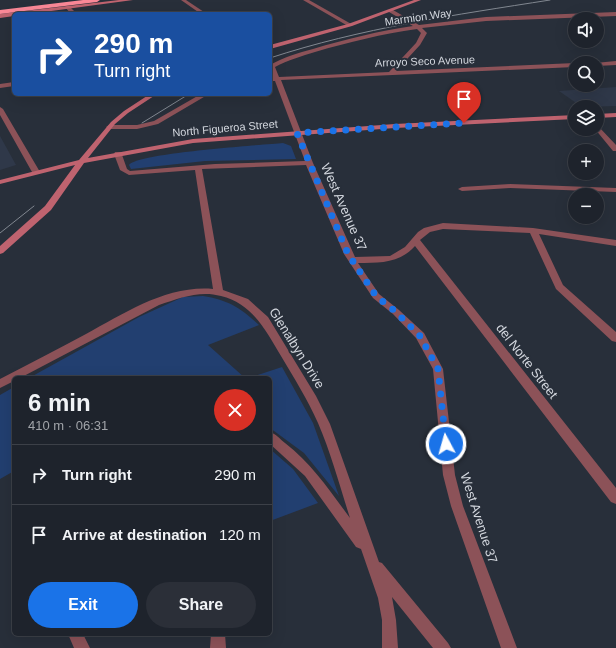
<!DOCTYPE html>
<html lang="en">
<head>
<meta charset="utf-8">
<style>
	:root { --surface:#1e232c; --page:#2b2f38; --text:#f1f3f6; --muted:#a1a4a9; --line:#3c4048; --accent:#1a73e8 }
	body { margin:0; font-family:Helvetica,sans-serif; background:var(--page); color:var(--text); height:100vh; display:flex; flex-direction:column; font-size:15px; white-space:nowrap }
	* { box-sizing:border-box; margin:0 }
	p { font-size:13px; color:var(--muted) }
	.icon { flex:none; width:22px; height:22px; fill:none; stroke:currentColor; stroke-width:2; stroke-linecap:round; stroke-linejoin:round }
	.map { position:relative; flex:1; overflow:hidden }
	.side { position:absolute; left:12px; top:376px; width:260px; height:260px; display:flex; flex-direction:column; background:var(--surface); border-radius:6px; box-shadow:0 4px 16px #0002,0 0 0 1px var(--line) }
	.side>* { flex:none }
	.top-card { position:absolute; left:12px; top:12px; width:260px; height:84px; border-radius:6px; box-shadow:0 4px 16px #0002,0 0 0 1px var(--line); background:#1a4fa0; color:#fff; overflow:hidden }
	.controls { position:absolute; left:568px; top:12px; display:grid; gap:8px }
	.controls a { display:grid; place-items:center; width:36px; height:36px; border-radius:50%; background:var(--surface); box-shadow:0 4px 16px #0002,0 0 0 1px var(--line); font-size:20px }
	.pin { position:absolute; display:grid; place-items:center; width:34px; height:34px; color:#fff; margin:-41px -17px; border-radius:50% 50% 50% 0; rotate:-45deg; box-shadow:0 0 4px #0007 }
	.pin .icon { rotate:45deg }
	.me { position:absolute; width:44px; margin:-22px; rotate:354deg; stroke-linejoin:round; filter:drop-shadow(0 0 3px #0008) }
	.turn { display:flex; align-items:center; gap:14px; height:84px; padding:0 16px; font-size:18px }
	.turn .icon { width:52px; height:52px; stroke-width:2.5 }
	.turn b { display:block; font-size:28px; line-height:34px }
	.round { display:grid; place-items:center; flex:none; width:42px; height:42px; border-radius:21px; background:var(--page) }
	.headline { display:flex; align-items:center; justify-content:space-between; height:68px; padding:0 16px }
	h1 { font-size:24px; font-weight:600; line-height:30px }
	.primary-button { display:flex; gap:8px; margin-top:auto; padding:8px 16px }
	.primary-button a { flex:1; height:46px; border-radius:24px; background:var(--accent); color:#fff; font-size:16px; font-weight:600; line-height:46px; text-align:center }
	.primary-button a+a { background:var(--page); color:var(--text) }
	ul { padding:0; list-style:none }
	li { display:flex; align-items:center; gap:12px; height:60px; padding:0 16px; border-top:1px solid var(--line) }
	li div { flex:1 }
	li b { display:block; font-size:15px }
	li em { font-style:normal }
	.map>svg:first-child { display:block }
	.built { fill:#2f3849 }
	.green { fill:#223f70 }
	.lines { fill:none; stroke-linecap:round; stroke-linejoin:round }
	.street { fill:#8c5258; fill-rule:evenodd }
	.secondary { fill:#bf636f; fill-rule:evenodd }
	.highway { fill:#fa8897; fill-rule:evenodd }
	.tram { stroke:#818790; stroke-width:1 }
	.route { stroke:#1a73e8; stroke-width:7; stroke-dasharray:0 12.6 }
	.labels { text-anchor:middle; dominant-baseline:central; stroke-width:4; stroke-linejoin:round; paint-order:stroke }
	.far-street-label { font-size:11px; fill:#d3d7de; stroke:#282f3a }
	.street-label { font-size:13px; fill:#d3d7de; stroke:#282f3a }
</style>
</head>
<body>
<div class="map">
<svg width="616" height="648" viewBox="0 0 616 648">
	<rect width="100%" height="100%" fill="#282f3a"/>
	<path class="built" d="M 616,87 L 616,106 L 582,107 L 559,91 Z
		M 0,136 L 16,165 L 0,170 Z"/>
	<path class="green" d="M 283,143 L 291,146 L 296,159 L 205,161 L 131,169 L 129,165 C 137,153 262,145 283,143 Z
		M 203,296 C 228,300 241,308 259,325 L 208,345 L 245,378 L 29,378 L 139,317 L 183,297 Z
		M 282,367 L 313,423 L 339,496 L 304,453 L 270,428 L 270,378 L 249,378 Z
		M 14,387 L 14,471 L 0,479 L 0,395 Z
		M 270,449 L 293,469 L 318,503 L 270,521 Z"/>
	<g class="lines">
		<path class="street" d="M 181,0 L 186,0 L 207,14 L 201,14 Z
			M 303,0 L 309,0 L 353,25 L 348,26 Z
			M 67,6 L 69,6 L 77,14 L 71,14 L 65,7 Z
			M 389,10 L 393,10 L 419,25 L 486,17 L 616,12 L 616,16 L 486,21 L 422,28 L 427,33 L 420,45 L 396,71 L 575,63 L 575,67 L 281,80 L 313,163 L 355,257 L 390,256 L 405,247 L 418,232 L 424,228 L 443,223 L 533,228 L 616,240 L 616,246 L 539,234 L 563,285 L 616,332 L 616,342 L 612,341 L 556,289 L 530,233 L 443,229 L 430,232 L 420,240 L 616,488 L 616,504 L 611,502 L 415,246 C 400,263 380,263 358,263 L 379,294 L 399,310 L 424,333 L 443,369 L 455,475 L 463,506 L 517,648 L 501,648 L 451,506 L 443,475 L 433,369 L 416,338 L 393,314 L 373,298 L 344,254 L 306,165 L 202,169 L 223,290 L 248,299 L 268,317 L 316,396 L 330,424 L 379,562 L 382,563 L 448,643 L 451,648 L 433,648 L 392,597 L 396,620 L 398,648 L 382,648 L 382,620 L 378,598 L 361,549 L 356,547 L 305,476 L 270,444 L 270,432 C 276,434 280,439 285,443 C 312,464 330,491 350,518 C 340,487 331,453 318,423 C 308,400 294,378 281,356 C 266,331 252,303 221,296 C 200,290 179,298 159,305 L 20,378 L 14,378 L 14,381 L 0,388 L 0,379 C 29,364 58,349 86,334 C 125,313 167,285 213,289 L 195,170 L 129,175 L 120,170 L 114,154 L 115,152 L 121,152 L 127,169 L 130,171 L 215,164 L 305,161 L 275,81 L 270,81 L 270,77 L 273,77 L 270,65 C 284,57 298,53 313,49 C 346,39 379,31 413,26 L 389,12 ZM 417,29 L 421,33 L 416,43 L 389,72 L 279,77 L 275,67 C 288,60 302,56 315,52 C 349,42 382,34 417,29 Z
			M 616,61 L 616,65 L 597,66 L 597,63 L 595,63 Z
			M 14,82 L 14,86 L 0,88 L 0,84 Z
			M 201,94 L 209,94 L 158,124 L 137,129 L 109,129 L 106,127 L 109,125 L 137,125 L 154,121 Z
			M 0,107 L 3,109 L 40,172 L 39,174 L 33,174 L 32,172 L 0,115 Z
			M 597,126 L 599,127 L 616,145 L 616,151 L 613,151 L 595,129 L 597,129 Z
			M 510,184 L 616,188 L 616,192 L 510,188 L 462,191 L 458,189 L 462,187 Z
			M 68,634 L 83,634 L 90,648 L 74,648 Z
			M 211,634 L 225,634 L 226,648 L 210,648 Z"/>
		<path class="secondary" d="M 119,0 L 133,0 L 29,14 L 14,14 L 14,16 L 0,18 L 0,14 Z
			M 414,0 L 421,0 L 352,26 L 270,49 L 270,45 L 348,24 Z
			M 150,94 L 157,94 L 128,113 L 115,124 L 88,158 L 193,139 L 395,124 L 575,115 L 575,119 L 395,128 L 193,143 L 84,163 L 51,210 L 3,253 L 0,254 L 0,246 L 45,206 L 75,165 L 0,184 L 0,180 L 79,160 L 111,122 L 124,111 Z
			M 616,113 L 616,117 L 597,118 L 597,114 Z"/>
		<path class="highway" d="M 83,0 L 100,0 L 97,2 L 0,14 L 0,10 Z"/>
		<path class="tram" d="M 270,58 C 361,28 455,15 550,0
			M 142,123 L 189,94
			M 0,233 L 34,206"/>
	</g>
	<g class="lines">
		<path class="route" d="M 446,444 L 438,369 L 420,336 L 396,312 L 376,296 L 348,254 L 297,133 L 464,123"/>
	</g>
	<g class="labels">
		<g class="far-street-label">
			<text transform="translate(418 17) rotate(-8)">Marmion Way</text>
			<text transform="translate(425 61) rotate(-2)">Arroyo Seco Avenue</text>
			<text transform="translate(225 128) rotate(-5)">North Figueroa Street</text>
		</g>
		<g class="street-label">
			<text transform="translate(344 207) rotate(66)">West Avenue 37</text>
			<text transform="translate(297 348) rotate(58)">Glenalbyn Drive</text>
			<text transform="translate(527 361) rotate(52)">del Norte Street</text>
			<text transform="translate(479 518) rotate(72)">West Avenue 37</text>
		</g>
	</g>
</svg>
<div class="controls">
<a><svg class="icon" aria-label="sound" viewBox="0 0 24 24"><path d="M4 9h4l5-4v14l-5-4H4zM17 9q2 3 0 6"/></svg></a>
<a><svg class="icon" aria-label="search" viewBox="0 0 24 24"><circle cx="10" cy="10" r="6"/><path d="M15 15l6 6"/></svg></a>
<a><svg class="icon" aria-label="layers" viewBox="0 0 24 24"><path d="M12 4l9 5-9 5-9-5zM3 14l9 5 9-5"/></svg></a>
<a>+</a>
<a>−</a>
</div>
<div class="pin" style="left:464px;top:123px;background:#d93025"><svg class="icon" aria-label="arrive" viewBox="0 0 24 24"><path d="M6 21V4h12l-3 4 3 4H6"/></svg></div>
<svg class="me" style="left:446px;top:444px" viewBox="-20 -20 40 40"><circle r="17" fill="#1a73e8" stroke="#fff" stroke-width="3"/><path d="M0-11L8 9 0 5-8 9z" fill="#fff"/></svg>
<div class="top-card">
<div class="turn"><svg class="icon" aria-label="right" viewBox="0 0 24 24"><path d="M7 20v-9h11M14 6l5 5-5 5"/></svg><div><b>290 m</b>Turn right</div></div>
</div>
<section class="side">
<div class="headline"><div><h1>6 min</h1><p>410 m · 06:31</p></div><a class="round" style="background:#d93025;color:#fff"><svg class="icon" aria-label="close" viewBox="0 0 24 24"><path d="M6 6l12 12M18 6L6 18"/></svg></a></div>
<ul>
<li><svg class="icon" aria-label="right" viewBox="0 0 24 24"><path d="M7 20v-9h11M14 6l5 5-5 5"/></svg><div><b>Turn right</b></div><em>290 m</em></li>
<li><svg class="icon" aria-label="arrive" viewBox="0 0 24 24"><path d="M6 21V4h12l-3 4 3 4H6"/></svg><div><b>Arrive at destination</b></div><em>120 m</em></li>
</ul>
<div class="primary-button"><a>Exit</a><a>Share</a></div>
</section>
</div>
</body>
</html>
